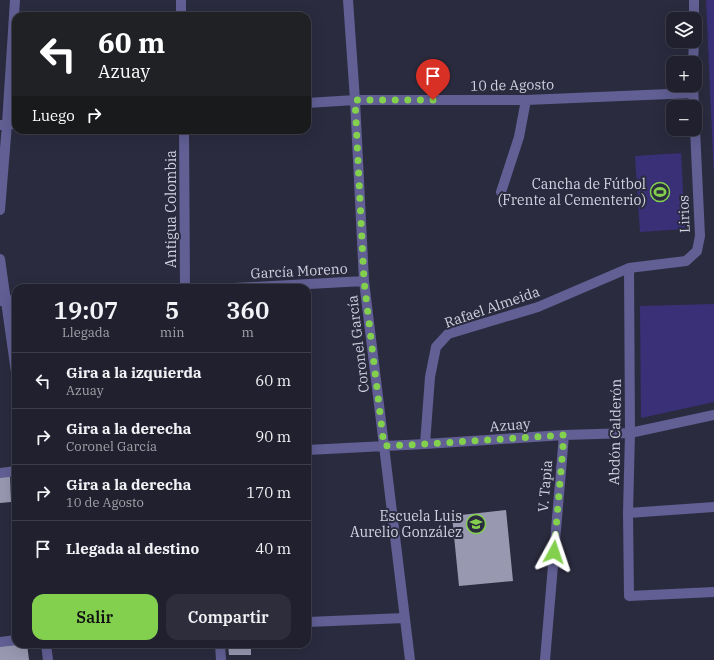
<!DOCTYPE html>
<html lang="es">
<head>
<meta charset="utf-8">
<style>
	:root { --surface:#20202f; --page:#2d2d3b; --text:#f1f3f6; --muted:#a2a3aa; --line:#3d3e4b; --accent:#83d04e }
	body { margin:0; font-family:"IBM Plex Serif",serif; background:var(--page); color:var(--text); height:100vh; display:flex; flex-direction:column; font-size:15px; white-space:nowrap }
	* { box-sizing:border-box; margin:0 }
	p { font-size:13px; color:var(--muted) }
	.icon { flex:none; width:22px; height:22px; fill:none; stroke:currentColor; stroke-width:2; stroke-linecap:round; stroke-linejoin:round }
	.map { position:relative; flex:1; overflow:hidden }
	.panel { position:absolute; left:12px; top:284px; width:299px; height:364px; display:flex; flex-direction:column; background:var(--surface); border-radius:12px; box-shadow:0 4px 16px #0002,0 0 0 1px var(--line) }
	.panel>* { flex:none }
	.banner { position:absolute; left:12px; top:12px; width:299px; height:122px; border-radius:12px; box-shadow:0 4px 16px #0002,0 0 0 1px var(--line); background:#202124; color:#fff; overflow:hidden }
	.controls { position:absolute; left:666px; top:12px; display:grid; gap:8px }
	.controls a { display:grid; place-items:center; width:36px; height:36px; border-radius:8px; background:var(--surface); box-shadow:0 4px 16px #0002,0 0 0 1px var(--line); font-size:20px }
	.pin { position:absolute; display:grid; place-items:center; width:34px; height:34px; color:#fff; margin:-41px -17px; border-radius:50% 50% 50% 0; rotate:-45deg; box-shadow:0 0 4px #0007 }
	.pin .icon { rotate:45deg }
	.me { position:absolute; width:44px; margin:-22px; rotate:5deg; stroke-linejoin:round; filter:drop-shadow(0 0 3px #0008) }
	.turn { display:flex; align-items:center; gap:14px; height:84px; padding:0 20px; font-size:18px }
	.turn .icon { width:52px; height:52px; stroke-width:2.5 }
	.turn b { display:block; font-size:28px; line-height:34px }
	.then { display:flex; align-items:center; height:38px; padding:0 20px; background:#0003; gap:8px; font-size:15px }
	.eta { display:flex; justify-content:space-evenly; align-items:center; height:68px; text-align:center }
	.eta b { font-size:24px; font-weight:600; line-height:28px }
	.button { display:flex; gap:8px; margin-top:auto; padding:8px 20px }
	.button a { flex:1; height:46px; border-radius:12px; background:var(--accent); color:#111; font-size:16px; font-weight:600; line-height:46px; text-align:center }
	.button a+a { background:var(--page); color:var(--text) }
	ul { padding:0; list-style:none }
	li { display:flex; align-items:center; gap:12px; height:56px; padding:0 20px; border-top:1px solid var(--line) }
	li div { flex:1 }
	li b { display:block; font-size:15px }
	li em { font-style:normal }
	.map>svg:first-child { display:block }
	.green { fill:#393078 }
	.building { fill:#9899b1 }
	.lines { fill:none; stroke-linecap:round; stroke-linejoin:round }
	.minor { stroke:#615f94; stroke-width:10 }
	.route { stroke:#83d04e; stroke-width:7; stroke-dasharray:0 12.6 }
	.labels { text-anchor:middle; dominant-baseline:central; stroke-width:4; stroke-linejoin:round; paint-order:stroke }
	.street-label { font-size:14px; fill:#d1d2df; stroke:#2b2b3f }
	.poi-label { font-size:14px; fill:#d1d2df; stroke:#2b2b3f; text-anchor:end }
</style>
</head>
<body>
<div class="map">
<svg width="714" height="660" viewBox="0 0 714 660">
	<rect width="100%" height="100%" fill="#2b2b3f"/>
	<path class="green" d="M 706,0 L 714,0 L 714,179 Z
		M 681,153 L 685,229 L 640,232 L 635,156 Z
		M 714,304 L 714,402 L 641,418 L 640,306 Z"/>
	<path class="building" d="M 0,477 L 10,477 L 11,502 L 0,503 Z
		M 506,510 L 513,581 L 459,586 L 452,516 Z
		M 27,644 L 29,660 L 0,660 L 0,646 Z
		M 228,644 L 251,644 L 251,655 L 229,655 Z"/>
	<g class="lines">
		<path class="minor" d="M 181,0 L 181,16
			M 348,0 L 355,100 L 364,281 L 384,446 L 410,660
			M 694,19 L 694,0
			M 693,63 L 694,41
			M 693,85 L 694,107
			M 307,103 L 355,100 L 526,100 L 693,93
			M 0,125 L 16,124
			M 184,130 L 185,288
			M 501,192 L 519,137 L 526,100
			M 0,210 L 7,124 L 15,0
			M 0,259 L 16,372
			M 629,268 L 630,433 L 628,513 L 629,596 L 714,592
			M 234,288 L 364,281
			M 0,301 L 16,300
			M 425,444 L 430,377 L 436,347 L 448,334 L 538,307 L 629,268 L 686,261 L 697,251 L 700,236 L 695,129
			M 307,450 L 425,444 L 564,435 L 630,433 L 714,415
			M 0,473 L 16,471
			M 628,513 L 714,507
			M 307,622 L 405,618
			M 0,642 L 16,640
			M 46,644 L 48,660
			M 220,644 L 221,660
			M 545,660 L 564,435"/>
	</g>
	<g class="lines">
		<path class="route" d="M 433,100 L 355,100 L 364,281 L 384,446 L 426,444 L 564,435 L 554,552"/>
	</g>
	<defs>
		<g id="stadium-ring" transform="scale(1)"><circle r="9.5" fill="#2b2b3f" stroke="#83d04e" stroke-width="1.5"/><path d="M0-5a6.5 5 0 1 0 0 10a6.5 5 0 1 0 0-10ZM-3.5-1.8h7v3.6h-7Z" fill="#83d04e"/></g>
		<g id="school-ring" transform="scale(1)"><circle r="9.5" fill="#2b2b3f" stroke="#83d04e" stroke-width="1.5"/><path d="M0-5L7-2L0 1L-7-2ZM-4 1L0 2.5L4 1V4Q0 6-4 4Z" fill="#83d04e"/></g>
	</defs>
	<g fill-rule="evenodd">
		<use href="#stadium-ring" x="660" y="192"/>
		<use href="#school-ring" x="476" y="524"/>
	</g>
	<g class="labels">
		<g class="street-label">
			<text transform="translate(512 85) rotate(-1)">10 de Agosto</text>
			<text transform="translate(171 209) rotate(-90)">Antigua Colombia</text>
			<text transform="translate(684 214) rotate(-92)">Lirios</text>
			<text transform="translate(299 271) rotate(-3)">García Moreno</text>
			<text transform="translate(492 307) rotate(-19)">Rafael Almeida</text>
			<text transform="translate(358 344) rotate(-97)">Coronel García</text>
			<text transform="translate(510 425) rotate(-4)">Azuay</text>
			<text transform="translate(615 432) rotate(-89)">Abdón Calderón</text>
			<text transform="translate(545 486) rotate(-85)">V. Tapia</text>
		</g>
		<g class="poi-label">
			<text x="646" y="184">Cancha de Fútbol<tspan x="646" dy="16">(Frente al Cementerio)</tspan></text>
			<text x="462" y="516">Escuela Luis<tspan x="462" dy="16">Aurelio González</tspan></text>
		</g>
	</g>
</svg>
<div class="controls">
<a><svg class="icon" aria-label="layers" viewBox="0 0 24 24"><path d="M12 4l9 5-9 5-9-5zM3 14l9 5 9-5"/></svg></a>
<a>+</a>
<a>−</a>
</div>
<div class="pin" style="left:433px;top:100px;background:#d93025"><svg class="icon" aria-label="arrive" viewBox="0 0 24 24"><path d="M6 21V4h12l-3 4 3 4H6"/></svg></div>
<svg class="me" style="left:554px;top:552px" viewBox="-20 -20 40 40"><path d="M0-17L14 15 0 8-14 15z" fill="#83d04e" stroke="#fff" stroke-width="4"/></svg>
<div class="banner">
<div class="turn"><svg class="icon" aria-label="left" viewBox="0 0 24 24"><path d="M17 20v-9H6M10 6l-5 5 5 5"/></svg><div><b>60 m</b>Azuay</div></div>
<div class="then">Luego<svg class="icon" aria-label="right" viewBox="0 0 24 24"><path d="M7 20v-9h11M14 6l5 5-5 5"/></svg></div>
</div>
<section class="panel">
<div class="eta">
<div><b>19:07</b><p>Llegada</p></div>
<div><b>5</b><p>min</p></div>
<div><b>360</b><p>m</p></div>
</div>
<ul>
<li><svg class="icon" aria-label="left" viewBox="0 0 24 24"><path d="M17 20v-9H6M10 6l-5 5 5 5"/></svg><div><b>Gira a la izquierda</b><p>Azuay</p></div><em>60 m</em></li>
<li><svg class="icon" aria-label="right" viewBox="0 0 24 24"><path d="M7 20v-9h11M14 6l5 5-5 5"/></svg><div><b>Gira a la derecha</b><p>Coronel García</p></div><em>90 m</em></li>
<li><svg class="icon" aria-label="right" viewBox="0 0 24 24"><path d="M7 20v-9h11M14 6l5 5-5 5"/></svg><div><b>Gira a la derecha</b><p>10 de Agosto</p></div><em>170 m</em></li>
<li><svg class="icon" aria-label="arrive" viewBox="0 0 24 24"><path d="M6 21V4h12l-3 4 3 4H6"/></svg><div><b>Llegada al destino</b></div><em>40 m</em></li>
</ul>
<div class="button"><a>Salir</a><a>Compartir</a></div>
</section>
</div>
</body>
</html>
